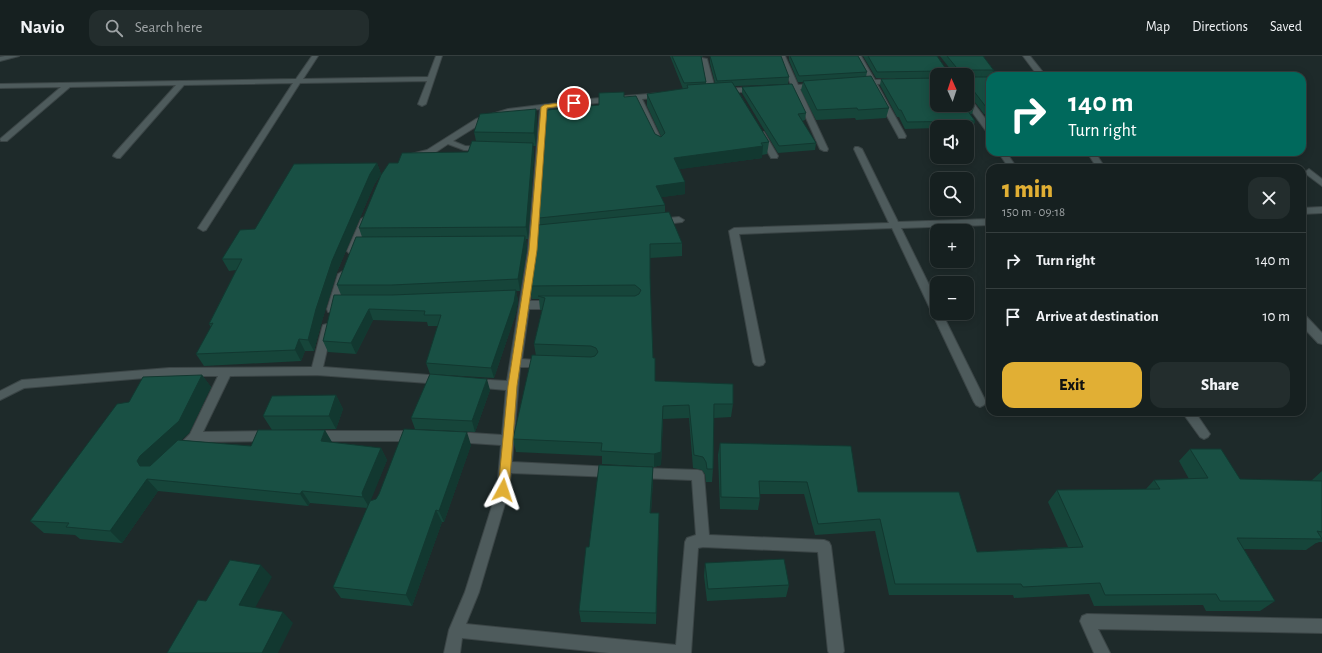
<!DOCTYPE html>
<html lang="en">
<head>
<meta charset="utf-8">
<style>
	:root { --surface:#162020; --page:#232d2d; --text:#f1f3f6; --muted:#9ea3a5; --line:#353e3e; --accent:#e1af34 }
	body { margin:0; font-family:"Alegreya Sans",sans-serif; background:var(--page); color:var(--text); height:100vh; display:flex; flex-direction:column; font-size:15px; white-space:nowrap }
	* { box-sizing:border-box; margin:0 }
	p { font-size:13px; color:var(--muted) }
	.icon { flex:none; width:22px; height:22px; fill:none; stroke:currentColor; stroke-width:2; stroke-linecap:round; stroke-linejoin:round }
	.map { position:relative; flex:1; overflow:hidden }
	.side { position:absolute; left:986px; top:108px; width:320px; height:252px; display:flex; flex-direction:column; background:var(--surface); border-radius:12px; box-shadow:0 2px 10px #0003,0 0 0 1px var(--line) }
	.side>* { flex:none }
	.banner { position:absolute; left:986px; top:16px; width:320px; height:84px; border-radius:12px; box-shadow:0 2px 10px #0003,0 0 0 1px var(--line); background:#00695c; color:#fff; overflow:hidden }
	.needle { width:26px; rotate:357deg }
	.tools { position:absolute; left:930px; top:12px; display:grid; gap:8px }
	.tools a { display:grid; place-items:center; width:44px; height:44px; border-radius:8px; background:var(--surface); box-shadow:0 2px 10px #0003,0 0 0 1px var(--line); font-size:20px }
	.pin { position:absolute; display:grid; place-items:center; width:34px; height:34px; color:#fff; margin:-17px; border:2px solid #fff; border-radius:50%; box-shadow:0 1px 4px #0007 }
	.me { position:absolute; width:44px; margin:-22px; rotate:5deg; stroke-linejoin:round; filter:drop-shadow(0 0 3px #0008) }
	.turn { display:flex; align-items:center; gap:14px; height:84px; padding:0 16px; font-size:18px }
	.turn .icon { width:52px; height:52px; stroke-width:2.5 }
	.turn b { display:block; font-size:28px; line-height:34px }
	.round { display:grid; place-items:center; flex:none; width:42px; height:42px; border-radius:12px; background:var(--page) }
	.overview { display:flex; align-items:center; justify-content:space-between; height:68px; padding:0 16px }
	h1 { font-size:24px; font-weight:800; line-height:30px; color:var(--accent) }
	.primary-button { display:flex; gap:8px; margin-top:auto; padding:8px 16px }
	.primary-button a { flex:1; height:46px; border-radius:12px; background:var(--accent); color:#111; font-size:16px; font-weight:800; line-height:46px; text-align:center }
	.primary-button a+a { background:var(--page); color:var(--text) }
	ul { padding:0; list-style:none }
	li { display:flex; align-items:center; gap:12px; height:56px; padding:0 16px; border-top:1px solid var(--line) }
	li div { flex:1 }
	li b { display:block; font-size:15px }
	li em { font-style:normal }
	header { display:flex; align-items:center; gap:24px; box-sizing:border-box; height:56px; padding:0 20px; background:var(--surface); border-bottom:1px solid var(--line) }
	header strong { font-size:19px }
	nav { display:flex; gap:22px; margin-inline-start:auto; font-size:14px }
	.search { width:280px; height:36px; background:var(--page); display:flex; align-items:center; gap:10px; box-sizing:border-box; padding:0 14px; border-radius:12px; color:var(--muted); font-size:15px }
	.map>svg:first-child { display:block }
	.lines { fill:none; stroke-linecap:round; stroke-linejoin:round }
	.minor-casing { stroke:#3b4546; stroke-width:2 }
	.minor { fill:#4e5b5c; fill-rule:evenodd }
	.wall { fill:#16453a; fill-rule:evenodd }
	.shaded-wall { fill:#123830 }
	.building { fill:#195044; stroke:#123830 }
	.route { fill:#e1af34; stroke:#927222 }
</style>
</head>
<body>
<header>
<strong>Navio</strong>
<div class="search"><svg class="icon" aria-label="search" viewBox="0 0 24 24"><circle cx="10" cy="10" r="6"/><path d="M15 15l6 6"/></svg>Search here</div>
<nav><a>Map</a><a>Directions</a><a>Saved</a></nav>
</header>
<div class="map">
<svg width="1322" height="597" viewBox="0 0 1322 597">
	<rect width="100%" height="100%" fill="#1e2a2a"/>
	<g class="lines">
		<g class="minor-casing">
			<path id="minor" d="M 5,0 L 19,0 L 0,5 L 0,1 Z
				M 312,0 L 318,0 L 303,23 L 428,21 L 436,0 L 442,0 L 426,48 L 422,50 L 418,48 L 427,25 L 300,27 L 206,174 L 203,175 L 198,172 L 293,27 L 184,29 L 120,102 L 117,102 L 113,100 L 114,98 L 176,29 L 70,31 L 7,85 L 1,85 L 0,83 L 61,31 L 0,32 L 0,28 L 296,23 Z
				M 779,0 L 785,0 L 798,29 L 817,28 L 821,30 L 817,32 L 800,33 L 828,93 L 827,95 L 824,95 L 820,93 L 793,33 L 780,34 L 776,32 L 780,30 L 791,29 Z
				M 855,0 L 861,0 L 875,24 L 894,23 L 898,25 L 894,27 L 877,28 L 906,80 L 905,82 L 899,82 L 898,80 L 870,29 L 860,29 L 856,27 L 860,25 L 868,24 Z
				M 1023,0 L 1030,0 L 1046,20 L 1038,20 Z
				M 702,2 L 707,3 L 716,36 L 715,38 L 709,38 L 708,36 L 701,3 Z
				M 757,31 L 761,33 L 760,35 L 722,37 L 718,35 L 722,33 Z
				M 661,37 L 665,39 L 664,41 L 642,43 L 664,89 L 660,91 L 656,89 L 635,43 L 548,52 L 538,194 L 530,245 L 554,245 L 558,247 L 559,249 L 558,251 L 554,253 L 529,253 L 522,303 L 547,305 L 549,308 L 547,311 L 520,311 L 512,406 L 613,411 L 617,412 L 619,416 L 617,420 L 613,421 L 511,417 L 509,434 L 479,536 L 466,568 L 676,589 L 685,486 L 687,482 L 696,479 L 692,424 L 640,422 L 636,421 L 634,417 L 636,413 L 640,412 L 698,414 L 702,415 L 704,419 L 709,479 L 824,484 L 829,486 L 831,490 L 844,595 L 843,597 L 829,597 L 828,595 L 818,496 L 703,491 L 698,492 L 691,597 L 609,597 L 462,582 L 460,597 L 444,597 L 449,574 L 465,536 L 497,434 L 501,389 L 455,386 L 451,384 L 449,381 L 451,378 L 455,376 L 502,379 L 506,334 L 473,331 L 469,330 L 467,327 L 469,324 L 473,323 L 507,325 L 528,194 L 540,53 L 509,57 L 482,67 L 453,85 L 465,90 L 487,91 L 487,95 L 464,94 L 448,88 L 433,98 L 414,102 L 410,100 L 411,98 L 427,94 L 476,63 L 508,53 L 589,43 Z
				M 967,42 L 970,42 L 990,69 L 990,75 L 986,75 L 967,49 Z
				M 758,76 L 764,76 L 778,100 L 777,102 L 771,102 L 757,78 Z
				M 855,91 L 858,91 L 862,93 L 898,166 L 990,163 L 990,169 L 901,172 L 937,245 L 937,257 L 942,257 L 986,346 L 984,349 L 980,351 L 976,349 L 974,346 L 892,172 L 739,178 L 765,306 L 763,309 L 759,310 L 755,309 L 753,306 L 729,175 L 734,172 L 889,167 L 854,93 Z
				M 998,96 L 1006,96 L 1017,112 L 1009,112 Z
				M 1087,96 L 1095,96 L 1105,112 L 1097,112 Z
				M 1309,113 L 1322,123 L 1322,130 L 1306,118 L 1305,116 Z
				M 1322,151 L 1322,157 L 1302,158 L 1302,152 Z
				M 366,160 L 371,163 L 357,195 L 352,198 L 349,197 L 347,195 L 361,163 Z
				M 679,161 L 684,164 L 682,166 L 658,169 L 653,166 L 658,163 Z
				M 343,215 L 348,218 L 337,253 L 336,256 L 328,256 L 327,253 L 338,218 Z
				M 1302,259 L 1306,260 L 1322,277 L 1322,288 L 1318,287 L 1302,270 Z
				M 327,268 L 331,269 L 332,272 L 323,311 L 442,320 L 446,321 L 448,324 L 446,327 L 442,328 L 317,319 L 230,320 L 203,376 L 270,375 L 274,377 L 276,380 L 274,383 L 270,385 L 197,386 L 189,390 L 185,389 L 183,385 L 190,378 L 218,320 L 169,320 L 24,332 L 0,344 L 0,335 L 22,324 L 169,312 L 312,311 L 322,272 L 323,269 Z
				M 1182,356 L 1195,356 L 1210,378 L 1208,381 L 1204,383 L 1200,381 Z
				M 315,375 L 416,375 L 420,377 L 422,380 L 420,383 L 416,385 L 315,385 L 311,383 L 309,380 L 311,377 Z
				M 1087,558 L 1322,563 L 1322,577 L 1098,573 L 1110,597 L 1094,597 L 1080,565 L 1082,560 Z"/>
		</g>
		<use href="#minor" class="minor"/>
	</g>
	<path class="wall" d="M 670,0 L 703,0 L 701,2 L 706,26 L 706,28 L 715,27 L 710,7 L 710,0 L 789,21 L 788,28 L 735,30 L 769,86 L 767,98 L 762,99 L 762,102 L 679,113 L 685,126 L 685,138 L 661,141 L 665,149 L 665,157 L 682,187 L 682,200 L 650,202 L 650,228 L 653,302 L 655,325 L 733,348 L 731,361 L 714,362 L 713,413 L 712,426 L 706,426 L 705,418 L 702,414 L 693,412 L 689,362 L 663,363 L 661,409 L 654,411 L 602,408 L 602,400 L 516,396 L 513,383 L 536,300 L 534,288 L 542,254 L 540,254 L 539,243 L 532,243 L 529,230 L 540,169 L 539,162 L 599,49 L 624,41 L 655,78 L 661,81 L 661,80 L 647,50 L 647,38 L 683,33 Z
		M 789,0 L 858,0 L 867,16 L 866,21 L 889,52 L 886,62 L 856,64 L 855,62 L 816,64 L 801,34 L 803,26 L 798,26 L 789,4 Z
		M 863,0 L 937,0 L 946,13 L 951,14 L 940,0 L 983,0 L 998,20 L 990,20 L 990,58 L 984,58 L 971,41 L 968,41 L 968,42 L 974,51 L 972,58 L 970,58 L 975,65 L 973,72 L 967,72 L 967,71 L 937,71 L 937,72 L 905,73 L 899,61 L 897,61 L 880,29 L 881,23 L 923,22 L 876,22 ZM 937,19 L 967,19 L 937,49 Z
		M 742,31 L 806,57 L 805,64 L 802,65 L 816,87 L 815,94 L 778,97 L 742,37 Z
		M 536,53 L 537,66 L 536,90 L 533,90 L 534,98 L 528,183 L 526,183 L 527,192 L 520,235 L 516,235 L 518,245 L 516,257 L 494,322 L 430,318 L 426,307 L 438,270 L 428,270 L 427,266 L 373,264 L 356,298 L 328,296 L 323,285 L 341,239 L 337,229 L 362,181 L 359,172 L 398,107 L 468,96 L 476,85 L 474,76 Z
		M 377,107 L 381,118 L 374,129 L 337,216 L 322,265 L 314,295 L 305,295 L 301,305 L 204,310 L 196,298 L 211,271 L 209,268 L 236,214 L 229,215 L 222,203 L 255,173 Z
		M 202,319 L 211,331 L 189,377 L 181,384 L 251,390 L 332,386 L 381,392 L 387,404 L 370,445 L 376,443 L 471,389 L 444,466 L 442,466 L 412,550 L 341,542 L 333,531 L 367,452 L 310,447 L 308,450 L 158,435 L 122,487 L 80,483 L 75,479 L 44,477 L 30,465 L 129,346 Z
		M 490,334 L 475,376 L 415,373 L 411,362 Z
		M 336,339 L 343,353 L 336,373 L 272,374 L 263,360 Z
		M 720,387 L 858,436 L 977,496 L 1068,491 L 1048,446 L 1057,434 L 1146,433 L 1154,424 L 1189,423 L 1179,405 L 1190,393 L 1240,423 L 1311,425 L 1322,415 L 1322,486 L 1319,486 L 1317,487 L 1316,487 L 1306,494 L 1244,493 L 1275,545 L 1260,555 L 1206,555 L 1203,549 L 1094,550 L 1089,538 L 1014,542 L 1013,539 L 889,539 L 875,475 L 815,479 L 804,438 L 760,438 L 760,442 L 758,454 L 720,453 L 718,399 Z
		M 653,411 L 653,424 L 651,457 L 659,457 L 656,568 L 581,566 L 579,555 L 589,491 Z
		M 705,507 L 789,529 L 786,541 L 707,545 L 704,520 Z"/>
	<path class="shaded-wall" d="M 536,53 L 537,66 L 536,90 L 534,77 Z
		M 533,87 L 534,98 L 528,183 L 526,171 Z
		M 763,90 L 762,102 L 674,114 L 674,102 Z
		M 377,107 L 381,118 L 374,129 L 337,216 L 322,265 L 314,295 L 308,284 L 316,253 L 332,205 L 370,118 Z
		M 685,126 L 685,138 L 656,142 L 656,130 Z
		M 525,180 L 527,192 L 520,235 L 518,223 Z
		M 516,234 L 518,245 L 516,257 L 494,322 L 491,312 Z
		M 369,253 L 373,264 L 356,298 L 351,287 Z
		M 299,283 L 305,295 L 301,305 L 295,294 Z
		M 202,319 L 211,331 L 189,377 L 151,412 L 140,410 L 137,405 L 140,400 Z
		M 487,323 L 490,334 L 475,376 L 472,365 Z
		M 336,339 L 343,353 L 336,373 L 329,360 Z
		M 663,350 L 661,409 L 654,411 L 654,398 Z
		M 325,374 L 332,386 L 328,398 L 321,385 Z
		M 467,376 L 471,389 L 444,466 L 439,455 Z
		M 381,392 L 387,404 L 369,449 L 370,453 L 363,441 L 362,437 Z
		M 653,411 L 653,424 L 650,469 L 650,457 Z
		M 147,423 L 158,435 L 122,487 L 110,475 Z
		M 302,435 L 310,447 L 308,450 L 300,438 Z
		M 436,454 L 442,466 L 412,550 L 406,539 Z
		M 659,457 L 659,469 L 656,568 L 656,557 Z
		M 261,509 L 272,521 L 250,561 L 239,549 Z
		M 283,556 L 293,567 L 278,597 L 262,597 Z"/>
	<path class="building" d="M 672,0 L 701,0 L 706,26 L 684,27 Z
		M 710,0 L 781,0 L 789,21 L 717,25 Z
		M 790,0 L 858,0 L 867,16 L 799,20 Z
		M 868,0 L 937,0 L 946,13 L 955,14 L 956,11 L 947,0 L 983,0 L 998,20 L 993,20 L 994,19 L 993,14 L 969,14 L 968,19 L 969,21 L 990,21 L 990,51 L 986,51 L 973,34 L 969,34 L 968,35 L 968,42 L 974,51 L 965,51 L 975,65 L 907,66 L 901,54 L 899,54 L 881,23 L 937,22 L 937,49 L 967,49 L 967,19 L 940,19 L 940,15 L 877,16 Z
		M 871,20 L 889,52 L 858,54 L 857,52 L 817,54 L 803,25 Z
		M 732,26 L 769,86 L 761,87 L 763,90 L 674,102 L 685,126 L 656,130 L 665,149 L 539,162 L 547,54 L 599,49 L 599,37 L 624,36 L 624,41 L 636,40 L 655,78 L 661,81 L 665,77 L 647,38 L 688,32 L 687,29 Z
		M 792,28 L 806,57 L 798,58 L 816,87 L 779,90 L 742,31 Z
		M 536,53 L 534,77 L 474,76 L 480,58 Z
		M 472,85 L 533,87 L 526,171 L 359,172 L 381,119 L 389,107 L 398,107 L 402,97 L 468,96 Z
		M 377,107 L 370,118 L 332,205 L 316,253 L 308,284 L 299,283 L 295,294 L 196,298 L 213,267 L 209,268 L 242,203 L 222,203 L 240,174 L 255,173 L 294,108 Z
		M 669,156 L 682,187 L 650,188 L 650,221 L 653,302 L 655,302 L 655,325 L 733,328 L 733,348 L 714,348 L 713,413 L 707,413 L 706,406 L 703,401 L 694,399 L 689,349 L 663,350 L 661,396 L 654,398 L 601,395 L 602,387 L 513,383 L 532,299 L 591,301 L 595,300 L 598,296 L 596,292 L 591,290 L 534,288 L 545,242 L 538,240 L 635,240 L 639,238 L 641,234 L 635,229 L 529,230 L 538,169 Z
		M 525,180 L 518,223 L 392,229 L 337,229 L 356,181 Z
		M 516,234 L 514,246 L 491,312 L 426,307 L 441,259 L 424,259 L 425,255 L 369,253 L 351,287 L 323,285 L 334,239 L 392,239 Z
		M 430,318 L 487,323 L 472,365 L 411,362 Z
		M 202,319 L 179,365 L 140,400 L 137,405 L 140,410 L 150,410 L 178,384 L 251,390 L 258,374 L 325,374 L 321,385 L 381,392 L 362,437 L 363,441 L 302,435 L 300,438 L 147,423 L 110,475 L 66,471 L 69,467 L 30,465 L 117,348 L 129,346 L 143,321 Z
		M 336,339 L 329,360 L 263,360 L 272,340 Z
		M 404,373 L 467,376 L 439,455 L 436,454 L 406,539 L 333,531 L 370,445 L 376,443 L 379,438 Z
		M 720,387 L 851,390 L 858,436 L 959,436 L 977,496 L 1083,491 L 1057,434 L 1160,433 L 1154,424 L 1208,422 L 1190,393 L 1221,393 L 1240,423 L 1322,425 L 1322,476 L 1317,475 L 1322,483 L 1237,482 L 1275,545 L 1220,545 L 1216,538 L 1105,539 L 1100,527 L 1023,531 L 1021,528 L 895,528 L 880,463 L 818,468 L 807,426 L 759,425 L 760,442 L 721,441 Z
		M 599,409 L 653,411 L 650,457 L 659,457 L 656,557 L 579,555 L 586,491 L 589,491 Z
		M 784,503 L 789,529 L 708,533 L 705,507 Z
		M 230,504 L 261,509 L 239,549 L 283,556 L 262,597 L 167,597 L 198,544 L 206,545 Z"/>
	<path class="route" d="M 574,45 L 576,45 L 576,48 L 547,52 L 537,194 L 517,330 L 509,434 L 507,437 L 503,438 L 500,437 L 498,434 L 508,330 L 529,194 L 541,51 L 544,49 Z"/>
</svg>
<div class="tools">
<a><svg class="needle" viewBox="-14 -14 28 28"><path d="M0-13l5 13h-10z" fill="#e53935"/><path d="M0 13l5-13h-10z" fill="#9ea3a5"/></svg></a>
<a><svg class="icon" aria-label="sound" viewBox="0 0 24 24"><path d="M4 9h4l5-4v14l-5-4H4zM17 9q2 3 0 6"/></svg></a>
<a><svg class="icon" aria-label="search" viewBox="0 0 24 24"><circle cx="10" cy="10" r="6"/><path d="M15 15l6 6"/></svg></a>
<a>+</a>
<a>−</a>
</div>
<div class="pin" style="left:574px;top:47px;background:#d93025"><svg class="icon" aria-label="arrive" viewBox="0 0 24 24"><path d="M6 21V4h12l-3 4 3 4H6"/></svg></div>
<svg class="me" style="left:503px;top:434px" viewBox="-20 -20 40 40"><path d="M0-17L14 15 0 8-14 15z" fill="#e1af34" stroke="#fff" stroke-width="4"/></svg>
<div class="banner">
<div class="turn"><svg class="icon" aria-label="right" viewBox="0 0 24 24"><path d="M7 20v-9h11M14 6l5 5-5 5"/></svg><div><b>140 m</b>Turn right</div></div>
</div>
<section class="side">
<div class="overview"><div><h1>1 min</h1><p>150 m · 09:18</p></div><a class="round"><svg class="icon" aria-label="close" viewBox="0 0 24 24"><path d="M6 6l12 12M18 6L6 18"/></svg></a></div>
<ul>
<li><svg class="icon" aria-label="right" viewBox="0 0 24 24"><path d="M7 20v-9h11M14 6l5 5-5 5"/></svg><div><b>Turn right</b></div><em>140 m</em></li>
<li><svg class="icon" aria-label="arrive" viewBox="0 0 24 24"><path d="M6 21V4h12l-3 4 3 4H6"/></svg><div><b>Arrive at destination</b></div><em>10 m</em></li>
</ul>
<div class="primary-button"><a>Exit</a><a>Share</a></div>
</section>
</div>
</body>
</html>
